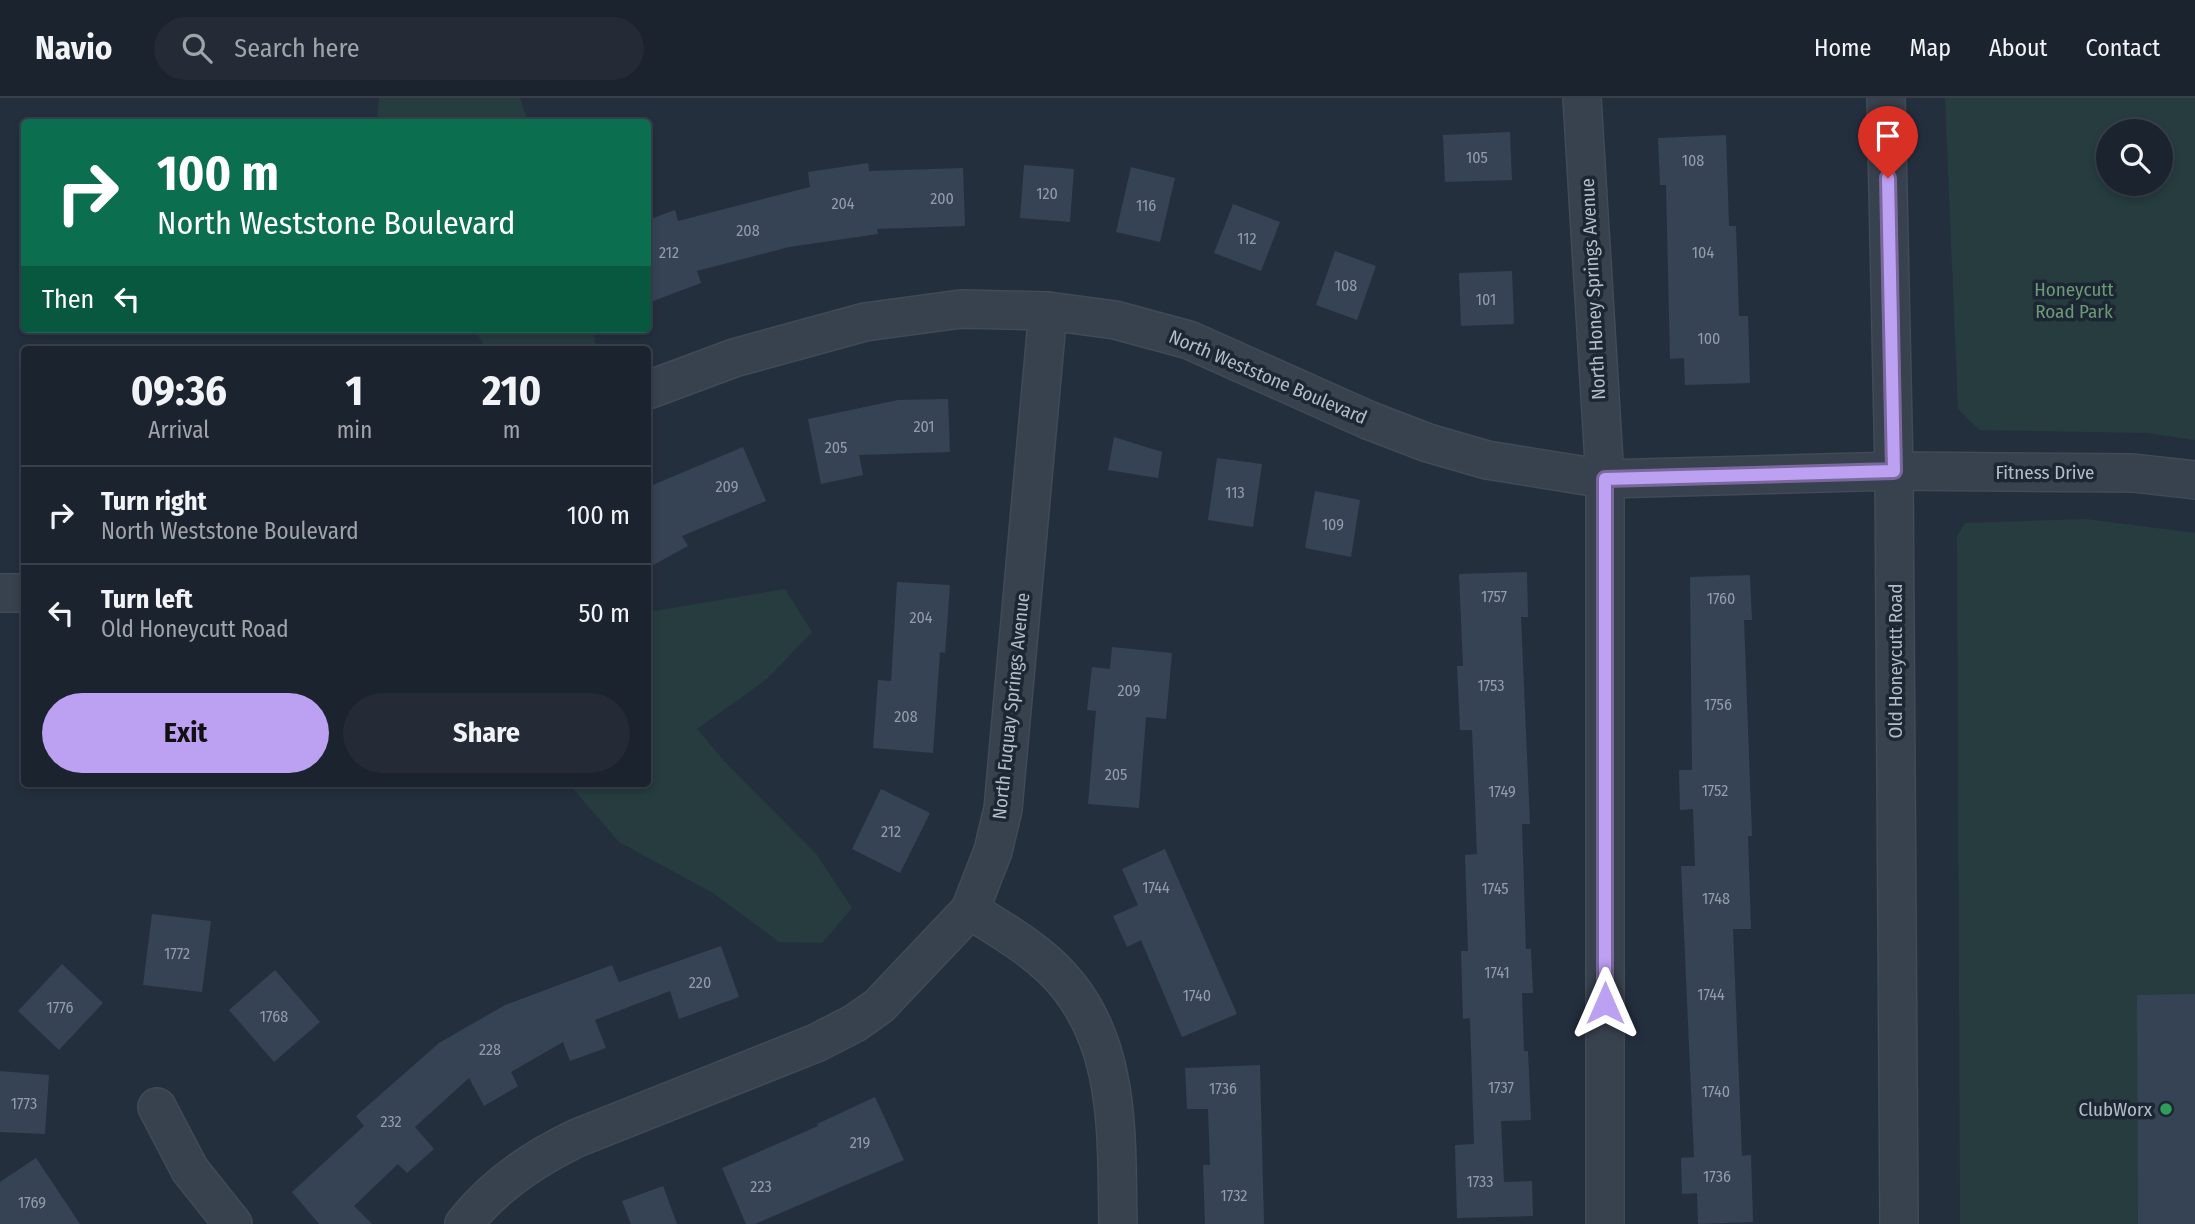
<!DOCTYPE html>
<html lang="en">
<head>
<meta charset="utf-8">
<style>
	:root { --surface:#1b232e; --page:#242b36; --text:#f1f3f6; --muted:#a0a4aa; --line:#39404a; --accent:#bca0f2 }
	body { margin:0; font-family:"Fira Sans Condensed",sans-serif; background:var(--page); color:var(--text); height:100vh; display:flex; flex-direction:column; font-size:26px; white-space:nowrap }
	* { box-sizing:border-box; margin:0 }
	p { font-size:23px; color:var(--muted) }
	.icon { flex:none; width:38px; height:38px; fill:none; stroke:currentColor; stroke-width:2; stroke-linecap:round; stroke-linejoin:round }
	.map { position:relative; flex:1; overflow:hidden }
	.sheet { position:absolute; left:21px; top:248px; width:630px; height:441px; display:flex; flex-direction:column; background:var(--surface); border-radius:7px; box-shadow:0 4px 10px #0003,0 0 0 2px var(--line) }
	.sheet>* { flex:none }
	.hud { position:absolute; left:21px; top:21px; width:630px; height:214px; border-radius:7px; box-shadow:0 4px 10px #0003,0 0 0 2px var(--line); background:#0b6e4f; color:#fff; overflow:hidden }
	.controls { position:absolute; left:2096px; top:21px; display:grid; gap:14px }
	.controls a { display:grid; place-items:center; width:77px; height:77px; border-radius:50%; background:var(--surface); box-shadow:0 4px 10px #0003,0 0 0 2px var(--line); font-size:35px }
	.pin { position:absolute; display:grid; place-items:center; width:60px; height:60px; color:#fff; margin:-72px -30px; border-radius:50% 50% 50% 0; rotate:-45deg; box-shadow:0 0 7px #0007 }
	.pin .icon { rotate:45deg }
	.me { position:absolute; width:77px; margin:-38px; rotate:0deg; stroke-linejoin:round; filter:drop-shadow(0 0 5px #0008) }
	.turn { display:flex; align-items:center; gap:24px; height:147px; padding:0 21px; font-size:32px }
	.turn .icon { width:91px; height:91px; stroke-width:2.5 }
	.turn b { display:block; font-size:49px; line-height:60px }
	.then { display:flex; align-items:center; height:66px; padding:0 21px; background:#0003; gap:14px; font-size:26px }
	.eta { display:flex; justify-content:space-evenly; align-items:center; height:119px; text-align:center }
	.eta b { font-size:42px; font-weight:700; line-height:49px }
	.action { display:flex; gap:14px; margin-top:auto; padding:14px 21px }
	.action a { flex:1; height:80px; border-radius:42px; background:var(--accent); color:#111; font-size:28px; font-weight:700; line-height:80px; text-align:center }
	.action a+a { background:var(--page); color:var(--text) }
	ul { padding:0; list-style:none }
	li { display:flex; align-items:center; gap:21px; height:98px; padding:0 21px; border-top:2px solid var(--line) }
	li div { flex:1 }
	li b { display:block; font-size:26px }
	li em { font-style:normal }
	header { display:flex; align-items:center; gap:42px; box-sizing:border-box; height:98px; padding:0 35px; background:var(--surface); border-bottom:2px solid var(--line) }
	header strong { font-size:33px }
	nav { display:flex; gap:38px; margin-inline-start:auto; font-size:24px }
	.search { width:490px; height:63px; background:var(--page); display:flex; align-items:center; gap:18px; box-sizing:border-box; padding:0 24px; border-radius:38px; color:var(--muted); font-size:26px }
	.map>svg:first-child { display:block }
	.green { fill:#263c3f; fill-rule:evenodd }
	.building { fill:#364354 }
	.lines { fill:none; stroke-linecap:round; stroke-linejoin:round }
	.street-casing { stroke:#414a57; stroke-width:40 }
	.street { stroke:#38414e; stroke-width:37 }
	.route-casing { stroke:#7a689d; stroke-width:18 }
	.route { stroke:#bca0f2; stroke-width:12 }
	.leisure-dot { fill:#2e9e5b; stroke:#1d2633; stroke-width:2.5 }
	.labels { text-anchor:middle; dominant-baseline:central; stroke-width:7; stroke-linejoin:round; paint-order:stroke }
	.number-label { font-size:16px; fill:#929caa }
	.street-label { font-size:19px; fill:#b4bcc9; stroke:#1d2633 }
	.park-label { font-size:19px; fill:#6b9a76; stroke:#1d2633 }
	.poi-label { font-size:19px; fill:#b4bcc9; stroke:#1d2633; text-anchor:end }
</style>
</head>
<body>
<header>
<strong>Navio</strong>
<div class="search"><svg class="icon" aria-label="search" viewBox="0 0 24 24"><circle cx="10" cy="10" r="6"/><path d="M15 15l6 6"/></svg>Search here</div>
<nav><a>Home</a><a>Map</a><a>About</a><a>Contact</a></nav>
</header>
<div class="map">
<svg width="2195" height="1126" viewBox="0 0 2195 1126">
	<rect width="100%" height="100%" fill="#242f3e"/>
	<path class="green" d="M 379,0 L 520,0 L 528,24 L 377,24 Z
		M 1945,0 L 2195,0 L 2195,342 L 2147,335 L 1979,332 L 1958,311 ZM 2109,33 L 2161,33 L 2161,86 L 2109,86 Z
		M 474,231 L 593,231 L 596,252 L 487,252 Z
		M 2086,421 L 2195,435 L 2195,1126 L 1960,1126 L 1957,438 L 1965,425 Z
		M 785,491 L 812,534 L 767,581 L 697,631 L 726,665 L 817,757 L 852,810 L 822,845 L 779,844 L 713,795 L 619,744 L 569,686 L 648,686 L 648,514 Z"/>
	<path class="building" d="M 1510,34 L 1512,82 L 1445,84 L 1443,37 Z
		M 1726,37 L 1729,128 L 1736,128 L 1739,218 L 1748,218 L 1750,285 L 1685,287 L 1684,260 L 1670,261 L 1666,87 L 1660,87 L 1658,40 Z
		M 868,65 L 869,73 L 963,70 L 965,128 L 877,131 L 878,136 L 789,149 L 697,173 L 701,185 L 648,205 L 648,122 L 675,112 L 678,123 L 810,89 L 808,74 Z
		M 1024,67 L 1074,71 L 1070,124 L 1020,120 Z
		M 1131,69 L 1175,80 L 1160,144 L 1116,134 Z
		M 1233,106 L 1280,124 L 1261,173 L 1214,155 Z
		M 1335,153 L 1376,168 L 1357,222 L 1316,207 Z
		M 1512,173 L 1514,226 L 1461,228 L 1459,175 Z
		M 948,301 L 950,354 L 859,357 L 863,377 L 821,386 L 808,321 L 898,302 Z
		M 1114,339 L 1162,354 L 1158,380 L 1108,372 Z
		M 743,349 L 766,403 L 682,438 L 688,448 L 648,470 L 648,389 Z
		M 1217,360 L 1262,366 L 1253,429 L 1208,422 Z
		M 1315,393 L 1360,402 L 1351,459 L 1305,450 Z
		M 1527,474 L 1528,519 L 1521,519 L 1530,726 L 1522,726 L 1526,851 L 1531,851 L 1533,895 L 1522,895 L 1524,953 L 1528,953 L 1531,1022 L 1501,1023 L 1504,1084 L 1532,1083 L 1533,1118 L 1457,1120 L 1455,1047 L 1474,1046 L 1470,920 L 1463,921 L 1461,853 L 1468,853 L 1465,757 L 1477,756 L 1472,632 L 1460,632 L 1457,568 L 1463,568 L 1459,476 Z
		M 1750,477 L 1752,522 L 1744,522 L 1752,738 L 1748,738 L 1751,831 L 1733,831 L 1742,1058 L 1751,1057 L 1753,1124 L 1698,1126 L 1697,1095 L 1682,1096 L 1681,1060 L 1694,1059 L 1681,768 L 1695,768 L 1693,711 L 1680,712 L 1679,672 L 1692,672 L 1690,479 Z
		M 897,484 L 950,487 L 945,555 L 940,554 L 933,655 L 873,650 L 878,582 L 891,583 Z
		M 1112,549 L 1172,555 L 1166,621 L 1146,619 L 1139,710 L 1088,706 L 1096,613 L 1087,612 L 1092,569 L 1110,571 Z
		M 881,691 L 930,715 L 900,775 L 852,751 Z
		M 1165,751 L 1237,916 L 1182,939 L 1141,842 L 1127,849 L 1113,818 L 1138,807 L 1122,771 Z
		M 152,816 L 211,823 L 202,894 L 143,887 Z
		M 721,848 L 739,899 L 679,921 L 670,893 L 595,922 L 606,950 L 570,963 L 563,944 L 511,974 L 518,988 L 484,1008 L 469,980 L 415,1029 L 434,1051 L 407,1075 L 398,1066 L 354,1108 L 372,1126 L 319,1126 L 292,1094 L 364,1028 L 356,1018 L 439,945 L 505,907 L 612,867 L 619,884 Z
		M 62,866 L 103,905 L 59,952 L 18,913 Z
		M 275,872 L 320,924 L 274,964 L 229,912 Z
		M 2195,896 L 2195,1126 L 2138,1126 L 2137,897 Z
		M 1260,967 L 1264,1126 L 1205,1126 L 1203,1067 L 1210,1067 L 1208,1011 L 1187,1011 L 1185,970 Z
		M 0,973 L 49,977 L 45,1036 L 0,1034 Z
		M 875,999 L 904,1062 L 755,1126 L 746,1126 L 722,1070 L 818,1028 L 817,1026 Z
		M 36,1060 L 80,1126 L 0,1126 L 0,1084 Z
		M 663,1088 L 677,1126 L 631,1126 L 622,1103 Z"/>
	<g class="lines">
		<g class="street-casing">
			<path id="street" d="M 1582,0 L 1605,381 L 1605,1126
				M 1886,0 L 1894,373 L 1899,1126
				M 648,292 L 734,260 L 865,224 L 961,211 L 1048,213 L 1115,222 L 1189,242 L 1368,322 L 1428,345 L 1487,362 L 1605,381 L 1894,373 L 2133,375 L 2195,382
				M 0,495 L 24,495
				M 970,812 C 998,830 1028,847 1052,870 C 1123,938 1116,1037 1118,1126
				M 157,1009 L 190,1072 L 233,1126
				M 464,1126 C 494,1087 533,1061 577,1040 L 816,945 L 855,925 L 879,908 L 970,812 L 993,753 L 1003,711 L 1048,213"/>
		</g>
		<use href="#street" class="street"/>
	</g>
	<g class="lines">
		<g class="route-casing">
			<path id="route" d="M 1605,905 L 1605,381 L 1894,373 L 1888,80"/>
		</g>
		<use href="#route" class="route"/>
	</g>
	<circle class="leisure-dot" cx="2166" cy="1011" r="7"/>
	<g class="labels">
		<g class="number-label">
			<text x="1477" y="59">105</text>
			<text x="1693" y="62">108</text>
			<text x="1047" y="95">120</text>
			<text x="942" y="100">200</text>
			<text x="843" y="105">204</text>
			<text x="1146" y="107">116</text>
			<text x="748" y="132">208</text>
			<text x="1247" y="140">112</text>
			<text x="669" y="154">212</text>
			<text x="1703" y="154">104</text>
			<text x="1346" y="187">108</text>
			<text x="1486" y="201">101</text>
			<text x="1709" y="240">100</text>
			<text x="924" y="328">201</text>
			<text x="836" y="349">205</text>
			<text x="727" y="388">209</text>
			<text x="1235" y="394">113</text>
			<text x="1333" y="426">109</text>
			<text x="1494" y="498">1757</text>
			<text x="1721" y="500">1760</text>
			<text x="921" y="519">204</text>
			<text x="1491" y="587">1753</text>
			<text x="1129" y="592">209</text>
			<text x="1718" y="606">1756</text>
			<text x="906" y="618">208</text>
			<text x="1116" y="676">205</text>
			<text x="1715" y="692">1752</text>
			<text x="1502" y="693">1749</text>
			<text x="891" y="733">212</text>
			<text x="1156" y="789">1744</text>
			<text x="1495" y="790">1745</text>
			<text x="1716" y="800">1748</text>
			<text x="177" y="855">1772</text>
			<text x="1497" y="874">1741</text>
			<text x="700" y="884">220</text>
			<text x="1711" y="896">1744</text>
			<text x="1197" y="897">1740</text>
			<text x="60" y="909">1776</text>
			<text x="274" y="918">1768</text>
			<text x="490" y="951">228</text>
			<text x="1501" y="989">1737</text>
			<text x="1223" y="990">1736</text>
			<text x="1716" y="993">1740</text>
			<text x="24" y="1005">1773</text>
			<text x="391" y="1023">232</text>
			<text x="860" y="1044">219</text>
			<text x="1717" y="1078">1736</text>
			<text x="1480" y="1083">1733</text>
			<text x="761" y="1088">223</text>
			<text x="1234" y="1097">1732</text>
			<text x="32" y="1104">1769</text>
		</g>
		<g class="street-label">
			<text transform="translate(1593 191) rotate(-93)">North Honey Springs Avenue</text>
			<text transform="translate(1268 279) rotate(23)">North Weststone Boulevard</text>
			<text x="2045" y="374">Fitness Drive</text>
			<text transform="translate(1895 563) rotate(-90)">Old Honeycutt Road</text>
			<text transform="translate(1011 608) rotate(-84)">North Fuquay Springs Avenue</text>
		</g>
		<g class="park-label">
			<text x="2074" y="191">Honeycutt<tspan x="2074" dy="22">Road Park</tspan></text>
		</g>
		<g class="poi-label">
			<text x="2152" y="1011">ClubWorx</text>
		</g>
	</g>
</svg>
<div class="controls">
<a><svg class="icon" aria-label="search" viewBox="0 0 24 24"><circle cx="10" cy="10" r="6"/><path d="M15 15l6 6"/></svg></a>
</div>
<div class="pin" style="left:1888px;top:80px;background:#d93025"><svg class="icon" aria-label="arrive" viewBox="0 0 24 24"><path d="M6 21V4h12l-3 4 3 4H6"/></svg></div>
<svg class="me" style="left:1605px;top:905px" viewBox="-20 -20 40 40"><path d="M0-17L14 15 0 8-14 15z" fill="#bca0f2" stroke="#fff" stroke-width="4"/></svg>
<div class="hud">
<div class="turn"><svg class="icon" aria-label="right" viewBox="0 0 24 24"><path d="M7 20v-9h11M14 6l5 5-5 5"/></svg><div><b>100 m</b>North Weststone Boulevard</div></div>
<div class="then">Then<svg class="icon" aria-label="left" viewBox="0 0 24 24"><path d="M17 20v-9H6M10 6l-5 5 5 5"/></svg></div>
</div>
<section class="sheet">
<div class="eta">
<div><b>09:36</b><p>Arrival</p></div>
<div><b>1</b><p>min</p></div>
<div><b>210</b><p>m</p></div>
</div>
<ul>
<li><svg class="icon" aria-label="right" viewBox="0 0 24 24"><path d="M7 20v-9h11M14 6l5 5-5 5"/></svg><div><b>Turn right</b><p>North Weststone Boulevard</p></div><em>100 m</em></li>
<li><svg class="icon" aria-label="left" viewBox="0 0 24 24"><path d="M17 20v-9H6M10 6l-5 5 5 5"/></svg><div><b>Turn left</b><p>Old Honeycutt Road</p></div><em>50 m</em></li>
</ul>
<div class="action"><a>Exit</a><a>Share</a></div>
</section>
</div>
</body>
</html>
